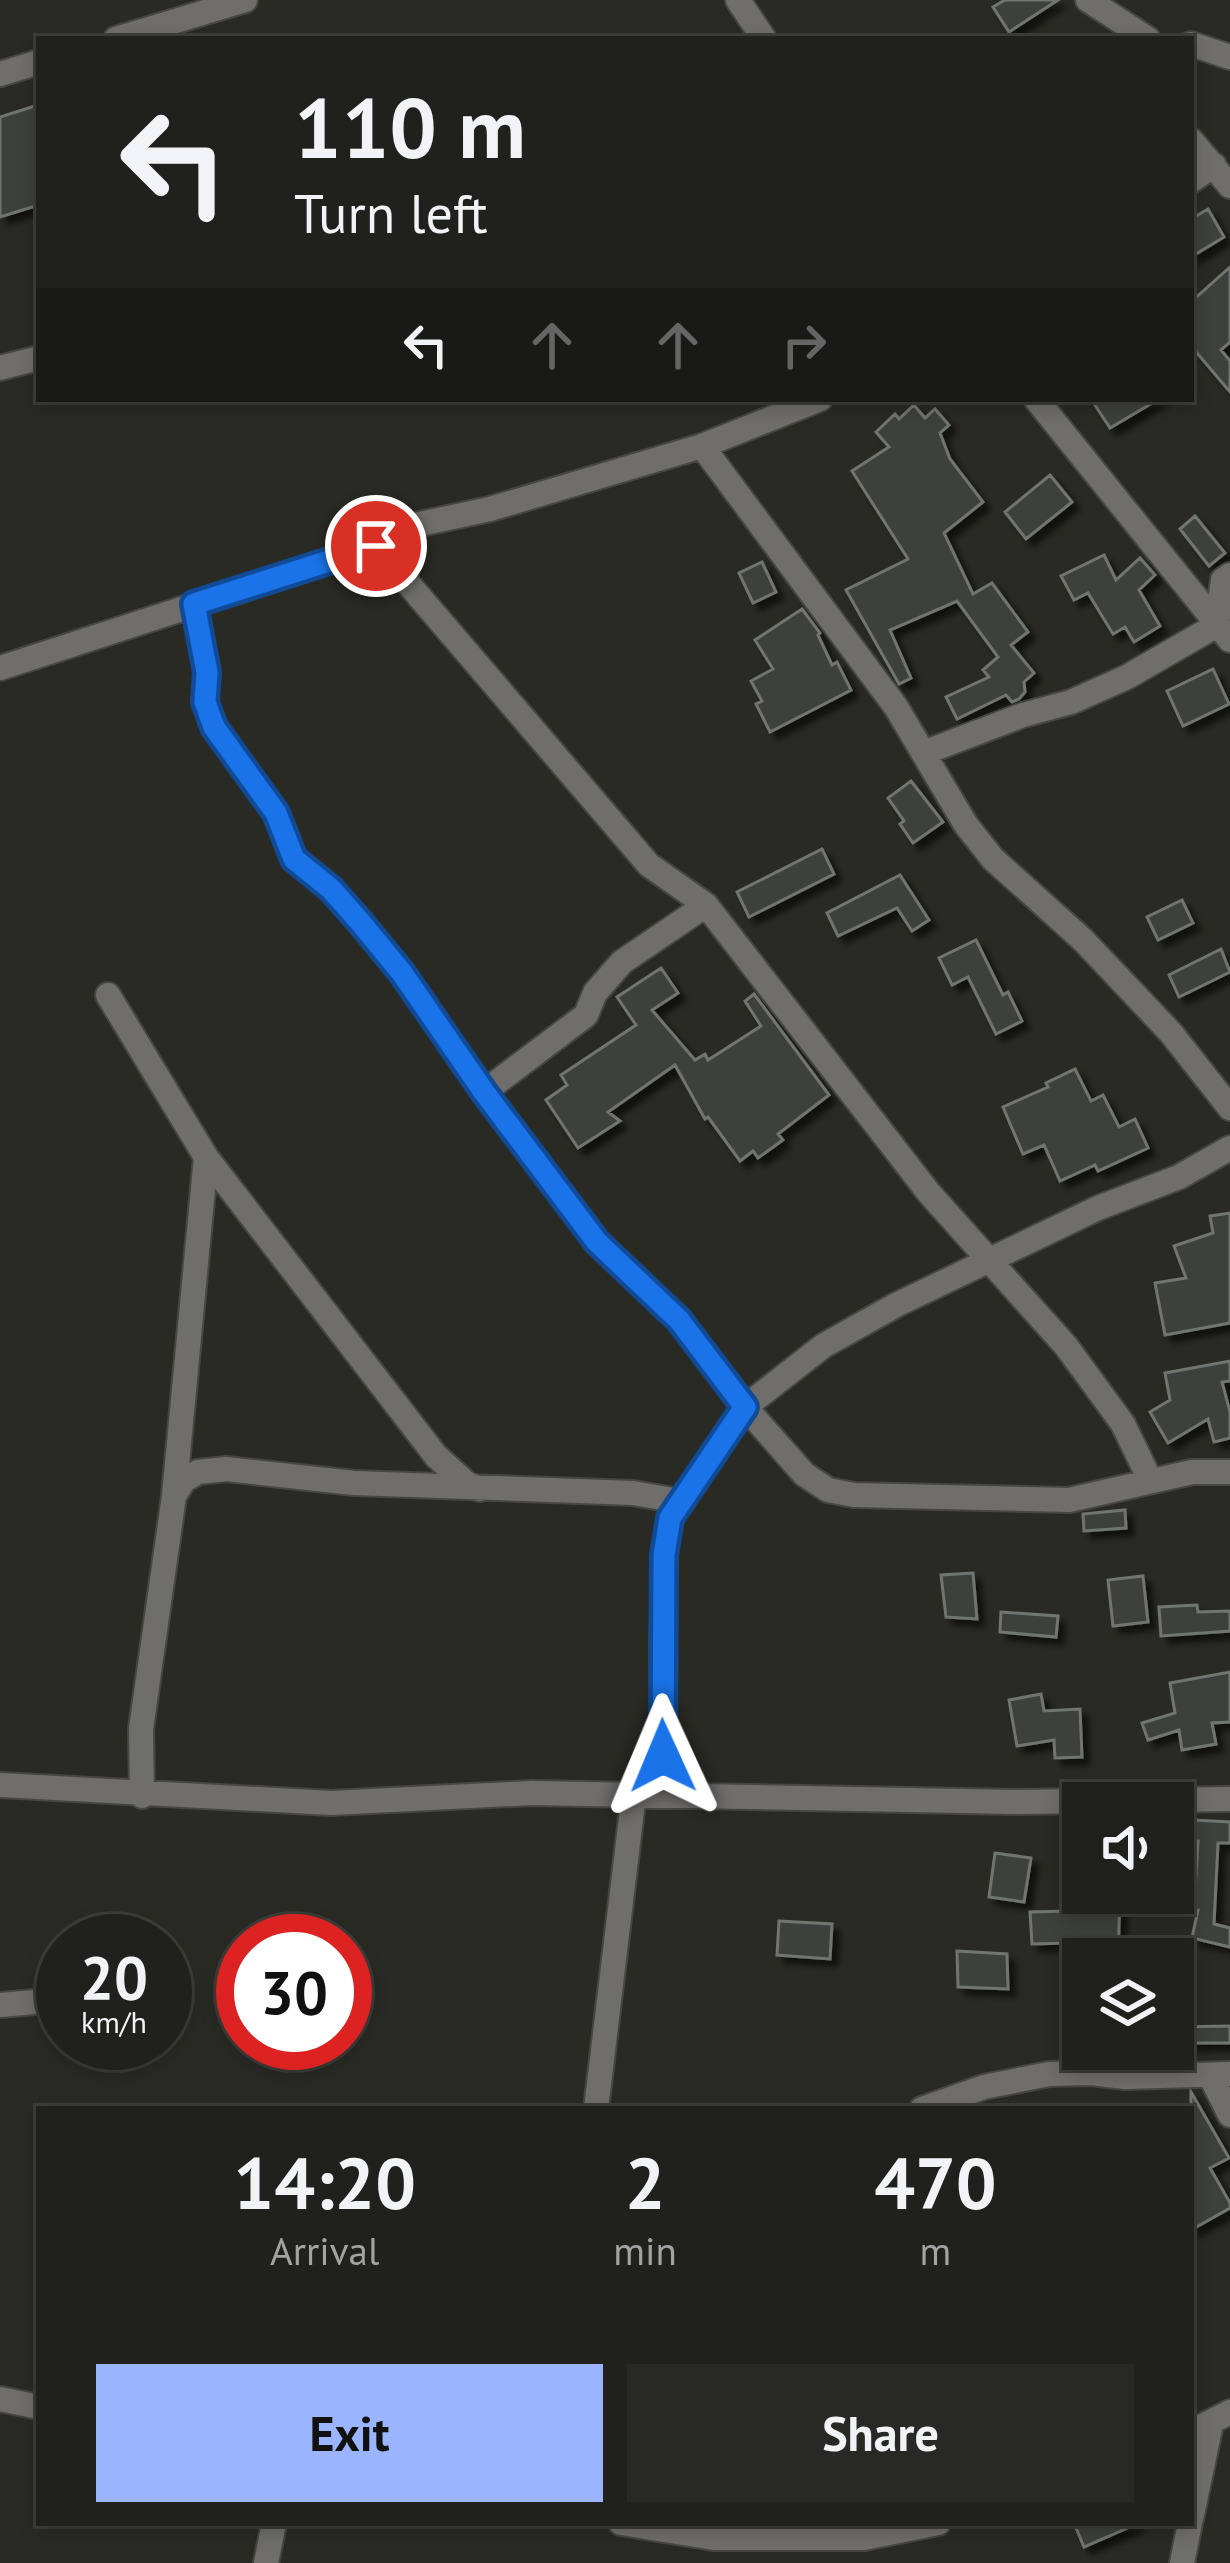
<!DOCTYPE html>
<html lang="en">
<head>
<meta charset="utf-8">
<style>
	:root { --surface:#20201c; --page:#282825; --text:#f1f3f6; --muted:#a2a3a3; --line:#3d3e3b; --accent:#9ab5fd }
	body { margin:0; font-family:"PT Sans",sans-serif; background:var(--page); color:var(--text); height:100vh; display:flex; flex-direction:column; font-size:45px; white-space:nowrap }
	* { box-sizing:border-box; margin:0 }
	p { font-size:39px; color:var(--muted) }
	.icon { flex:none; width:66px; height:66px; fill:none; stroke:currentColor; stroke-width:2; stroke-linecap:round; stroke-linejoin:round }
	.map { position:relative; flex:1; overflow:hidden }
	.drawer { position:absolute; left:36px; top:2106px; width:1158px; height:420px; display:flex; flex-direction:column; background:var(--surface); border-radius:0px; box-shadow:0 6px 18px #0003,0 0 0 3px var(--line) }
	.drawer>* { flex:none }
	.banner { position:absolute; left:36px; top:36px; width:1158px; height:366px; border-radius:0px; box-shadow:0 6px 18px #0003,0 0 0 3px var(--line); background:#20201c; color:var(--text); overflow:hidden }
	.buttons { position:absolute; left:1062px; top:1782px; display:grid; gap:24px }
	.buttons a { display:grid; place-items:center; width:132px; height:132px; border-radius:0px; background:var(--surface); box-shadow:0 6px 18px #0003,0 0 0 3px var(--line); font-size:60px }
	.speed { position:absolute; left:36px; top:1914px; display:flex; gap:24px; font-size:60px; font-weight:700; text-align:center }
	.speed>* { display:grid; place-content:center; width:156px; height:156px; border-radius:50%; background:var(--surface); box-shadow:0 6px 18px #0003,0 0 0 3px var(--line); line-height:1 }
	.speed small { font-size:30px; font-weight:400 }
	.speed .limit { border:18px solid #d22; background:#fff; color:#111 }
	.pin { position:absolute; display:grid; place-items:center; width:102px; height:102px; color:#fff; margin:-51px; border:6px solid #fff; border-radius:50%; box-shadow:0 3px 12px #0007 }
	.me { position:absolute; width:132px; margin:-66px; rotate:359deg; stroke-linejoin:round; filter:drop-shadow(0 0 9px #0008) }
	.turn { display:flex; align-items:center; gap:42px; height:252px; padding:0 60px; font-size:54px }
	.turn .icon { width:156px; height:156px; stroke-width:2.5 }
	.turn b { display:block; font-size:84px; line-height:102px }
	.lanes { display:flex; align-items:center; height:114px; padding:0 60px; background:#0003; justify-content:center; gap:60px; direction:ltr }
	.lanes .off { opacity:.35 }
	.eta { display:flex; justify-content:space-evenly; align-items:center; height:204px; text-align:center }
	.eta b { font-size:72px; font-weight:800; line-height:84px }
	.button { display:flex; gap:24px; margin-top:auto; padding:24px 60px }
	.button a { flex:1; height:138px; border-radius:0px; background:var(--accent); color:#111; font-size:48px; font-weight:800; line-height:138px; text-align:center }
	.button a+a { background:var(--page); color:var(--text) }
	.map>svg:first-child { display:block }
	.building { fill:#3d403c; stroke:#717570; stroke-width:3; filter:url(#shadow) }
	.lines { fill:none; stroke-linecap:round; stroke-linejoin:round }
	.minor-casing { stroke:#464642; stroke-width:28 }
	.minor { stroke:#6f6e6b; stroke-width:24 }
	.route-casing { stroke:#114b97; stroke-width:30 }
	.route { stroke:#1a73e8; stroke-width:21 }
</style>
</head>
<body>
<div class="map">
<svg width="1230" height="2563" viewBox="0 0 1230 2563">
	<defs>
		<filter id="shadow"><feDropShadow dx="7" dy="7" stdDeviation="3" flood-color="#0009"/></filter>
	</defs>
	<rect width="100%" height="100%" fill="#2a2a25"/>
	<path class="building" d="M 1005,0 L 1058,0 L 1009,32 L 993,7 Z
		M 35,106 L 39,121 L 39,205 L 0,217 L 0,117 Z
		M 1208,209 L 1224,237 L 1191,257 L 1191,219 Z
		M 1230,267 L 1230,342 L 1221,350 L 1230,361 L 1230,392 L 1191,346 L 1191,302 Z
		M 1091,399 L 1159,399 L 1110,428 Z
		M 914,405 L 925,418 L 935,409 L 949,425 L 940,433 L 950,459 L 983,502 L 944,533 L 973,594 L 992,583 L 1028,632 L 1011,645 L 1034,673 L 1024,682 L 1025,692 L 1019,699 L 1012,702 L 1006,695 L 957,719 L 946,697 L 989,677 L 983,670 L 998,657 L 957,601 L 890,630 L 911,678 L 899,684 L 846,590 L 908,559 L 852,471 L 889,447 L 876,432 L 895,414 L 899,419 Z
		M 1050,475 L 1072,502 L 1026,539 L 1005,512 Z
		M 1195,516 L 1225,553 L 1209,566 L 1180,529 Z
		M 1104,555 L 1116,580 L 1140,558 L 1155,575 L 1139,590 L 1160,626 L 1134,642 L 1125,627 L 1113,634 L 1088,593 L 1074,600 L 1061,576 Z
		M 762,562 L 776,592 L 753,603 L 739,573 Z
		M 802,609 L 820,633 L 818,635 L 832,665 L 837,662 L 851,690 L 770,732 L 756,704 L 762,701 L 751,681 L 773,669 L 755,640 Z
		M 1213,669 L 1229,704 L 1183,726 L 1167,691 Z
		M 911,781 L 943,822 L 913,843 L 900,824 L 904,821 L 888,798 Z
		M 822,849 L 834,874 L 749,917 L 737,892 Z
		M 900,875 L 929,920 L 912,931 L 897,908 L 838,936 L 827,913 Z
		M 1182,900 L 1193,923 L 1158,940 L 1147,917 Z
		M 976,940 L 1003,995 L 1008,992 L 1022,1021 L 996,1034 L 968,977 L 952,985 L 939,958 Z
		M 1221,949 L 1230,972 L 1179,997 L 1169,975 Z
		M 661,968 L 678,993 L 652,1010 L 695,1060 L 705,1054 L 708,1060 L 761,1026 L 745,1001 L 754,994 L 829,1095 L 778,1134 L 783,1140 L 758,1158 L 753,1151 L 740,1161 L 708,1117 L 705,1119 L 675,1065 L 608,1112 L 620,1121 L 578,1148 L 546,1100 L 567,1085 L 561,1075 L 636,1025 L 617,997 Z
		M 1075,1069 L 1091,1101 L 1103,1095 L 1119,1127 L 1135,1119 L 1148,1148 L 1098,1171 L 1095,1165 L 1060,1181 L 1044,1145 L 1023,1154 L 1003,1107 L 1048,1087 L 1046,1083 Z
		M 1230,1213 L 1230,1323 L 1165,1335 L 1155,1283 L 1186,1278 L 1174,1246 L 1213,1233 L 1210,1216 Z
		M 1230,1361 L 1230,1381 L 1222,1382 L 1230,1412 L 1230,1438 L 1214,1442 L 1208,1419 L 1168,1443 L 1150,1412 L 1170,1400 L 1165,1373 Z
		M 1125,1510 L 1126,1528 L 1084,1531 L 1083,1514 Z
		M 973,1573 L 977,1619 L 946,1617 L 941,1575 Z
		M 1143,1576 L 1148,1622 L 1113,1626 L 1108,1580 Z
		M 1197,1605 L 1198,1612 L 1230,1611 L 1230,1631 L 1161,1636 L 1159,1607 Z
		M 1001,1612 L 1058,1616 L 1056,1637 L 1000,1632 Z
		M 1230,1672 L 1230,1722 L 1212,1723 L 1216,1744 L 1182,1750 L 1179,1730 L 1148,1740 L 1142,1723 L 1175,1713 L 1170,1683 Z
		M 1041,1694 L 1044,1711 L 1080,1709 L 1082,1757 L 1055,1758 L 1054,1740 L 1017,1746 L 1009,1700 Z
		M 1193,1820 L 1230,1822 L 1230,1843 L 1218,1843 L 1214,1924 L 1230,1928 L 1230,1947 L 1192,1938 L 1198,1910 L 1194,1910 L 1198,1841 L 1192,1841 Z
		M 995,1853 L 1031,1858 L 1024,1902 L 989,1897 Z
		M 1070,1893 L 1120,1894 L 1118,1959 L 1070,1959 L 1069,1943 L 1032,1944 L 1030,1912 L 1070,1911 Z
		M 779,1921 L 832,1924 L 830,1959 L 777,1955 Z
		M 957,1951 L 1007,1954 L 1008,1989 L 958,1987 Z
		M 1230,2026 L 1230,2043 L 1173,2043 L 1173,2027 Z
		M 1191,2092 L 1229,2158 L 1210,2168 L 1230,2203 L 1230,2208 L 1191,2230 Z
		M 1074,2523 L 1139,2523 L 1084,2547 Z"/>
	<g class="lines">
		<g class="minor-casing">
			<path id="minor" d="M 738,0 L 764,39
				M 1088,0 L 1148,39
				M 116,39 L 245,0
				M 1191,44 L 1230,57
				M 0,74 L 39,62
				M 1191,140 L 1230,186
				M 1191,181 L 1214,165
				M 0,368 L 39,358
				M 1036,399 L 1230,640
				M 702,446 L 896,707 L 966,825 L 993,859 L 1083,940 L 1171,1033 L 1230,1108
				M 376,546 L 649,865 L 706,905 L 929,1193 L 1066,1346 L 1123,1424 L 1150,1480
				M 194,604 L 207,672 L 205,702 L 214,727 L 276,813 L 294,859 L 331,889 L 402,973 L 484,1092 L 597,1242 L 679,1320 L 745,1407 L 804,1474 L 828,1490 L 854,1495 L 1069,1500 L 1192,1472 L 1230,1472
				M 1217,625 L 1223,580 L 1230,575
				M 0,668 L 376,546 L 420,524 L 490,509 L 702,446 L 820,399
				M 926,752 L 1023,715 L 1071,702 L 1127,677 L 1217,625
				M 108,995 L 206,1157 L 436,1456 L 467,1484 L 480,1489
				M 484,1092 L 586,1015 L 595,993 L 622,962 L 706,905
				M 174,1496 L 184,1480 L 198,1472 L 226,1469 L 354,1483 L 633,1493 L 679,1501
				M 0,1785 L 331,1803 L 532,1793 L 1016,1802 L 1230,1799
				M 664,1794 L 662,1654 L 664,1555 L 670,1518 L 745,1407 L 823,1346 L 896,1305 L 1098,1208 L 1179,1177 L 1230,1148
				M 142,1796 L 141,1729 L 174,1496 L 206,1157
				M 0,2005 L 35,2002
				M 1210,2075 L 1230,2115
				M 596,2109 L 634,1793
				M 922,2109 L 984,2087 L 1049,2074 L 1091,2073 L 1125,2077 L 1230,2074
				M 0,2399 L 39,2407
				M 1191,2432 L 1230,2412
				M 1191,2519 L 1211,2424
				M 621,2523 L 714,2538 L 864,2538 L 938,2523
				M 266,2563 L 274,2523
				M 1182,2563 L 1190,2523"/>
		</g>
		<use href="#minor" class="minor"/>
	</g>
	<g class="lines">
		<g class="route-casing">
			<path id="route" d="M 376,546 L 194,604 L 207,672 L 205,702 L 214,727 L 276,813 L 294,859 L 331,889 L 361,923 L 402,973 L 484,1092 L 597,1242 L 679,1320 L 745,1407 L 670,1518 L 664,1555 L 663,1756"/>
		</g>
		<use href="#route" class="route"/>
	</g>
</svg>
<div class="buttons">
<a><svg class="icon" aria-label="sound" viewBox="0 0 24 24"><path d="M4 9h4l5-4v14l-5-4H4zM17 9q2 3 0 6"/></svg></a>
<a><svg class="icon" aria-label="layers" viewBox="0 0 24 24"><path d="M12 4l9 5-9 5-9-5zM3 14l9 5 9-5"/></svg></a>
</div>
<div class="speed"><div>20<small>km/h</small></div><div class="limit">30</div></div>
<div class="pin" style="left:376px;top:546px;background:#d93025"><svg class="icon" aria-label="arrive" viewBox="0 0 24 24"><path d="M6 21V4h12l-3 4 3 4H6"/></svg></div>
<svg class="me" style="left:663px;top:1756px" viewBox="-20 -20 40 40"><path d="M0-17L14 15 0 8-14 15z" fill="#1a73e8" stroke="#fff" stroke-width="4"/></svg>
<div class="banner">
<div class="turn"><svg class="icon" aria-label="left" viewBox="0 0 24 24"><path d="M17 20v-9H6M10 6l-5 5 5 5"/></svg><div><b>110 m</b>Turn left</div></div>
<div class="lanes"><svg class="icon" aria-label="left" viewBox="0 0 24 24"><path d="M17 20v-9H6M10 6l-5 5 5 5"/></svg><svg class="icon off" aria-label="ahead" viewBox="0 0 24 24"><path d="M12 20V5M6 11l6-6 6 6"/></svg><svg class="icon off" aria-label="ahead" viewBox="0 0 24 24"><path d="M12 20V5M6 11l6-6 6 6"/></svg><svg class="icon off" aria-label="right" viewBox="0 0 24 24"><path d="M7 20v-9h11M14 6l5 5-5 5"/></svg></div>
</div>
<section class="drawer">
<div class="eta">
<div><b>14:20</b><p>Arrival</p></div>
<div><b>2</b><p>min</p></div>
<div><b>470</b><p>m</p></div>
</div>
<div class="button"><a>Exit</a><a>Share</a></div>
</section>
</div>
</body>
</html>
